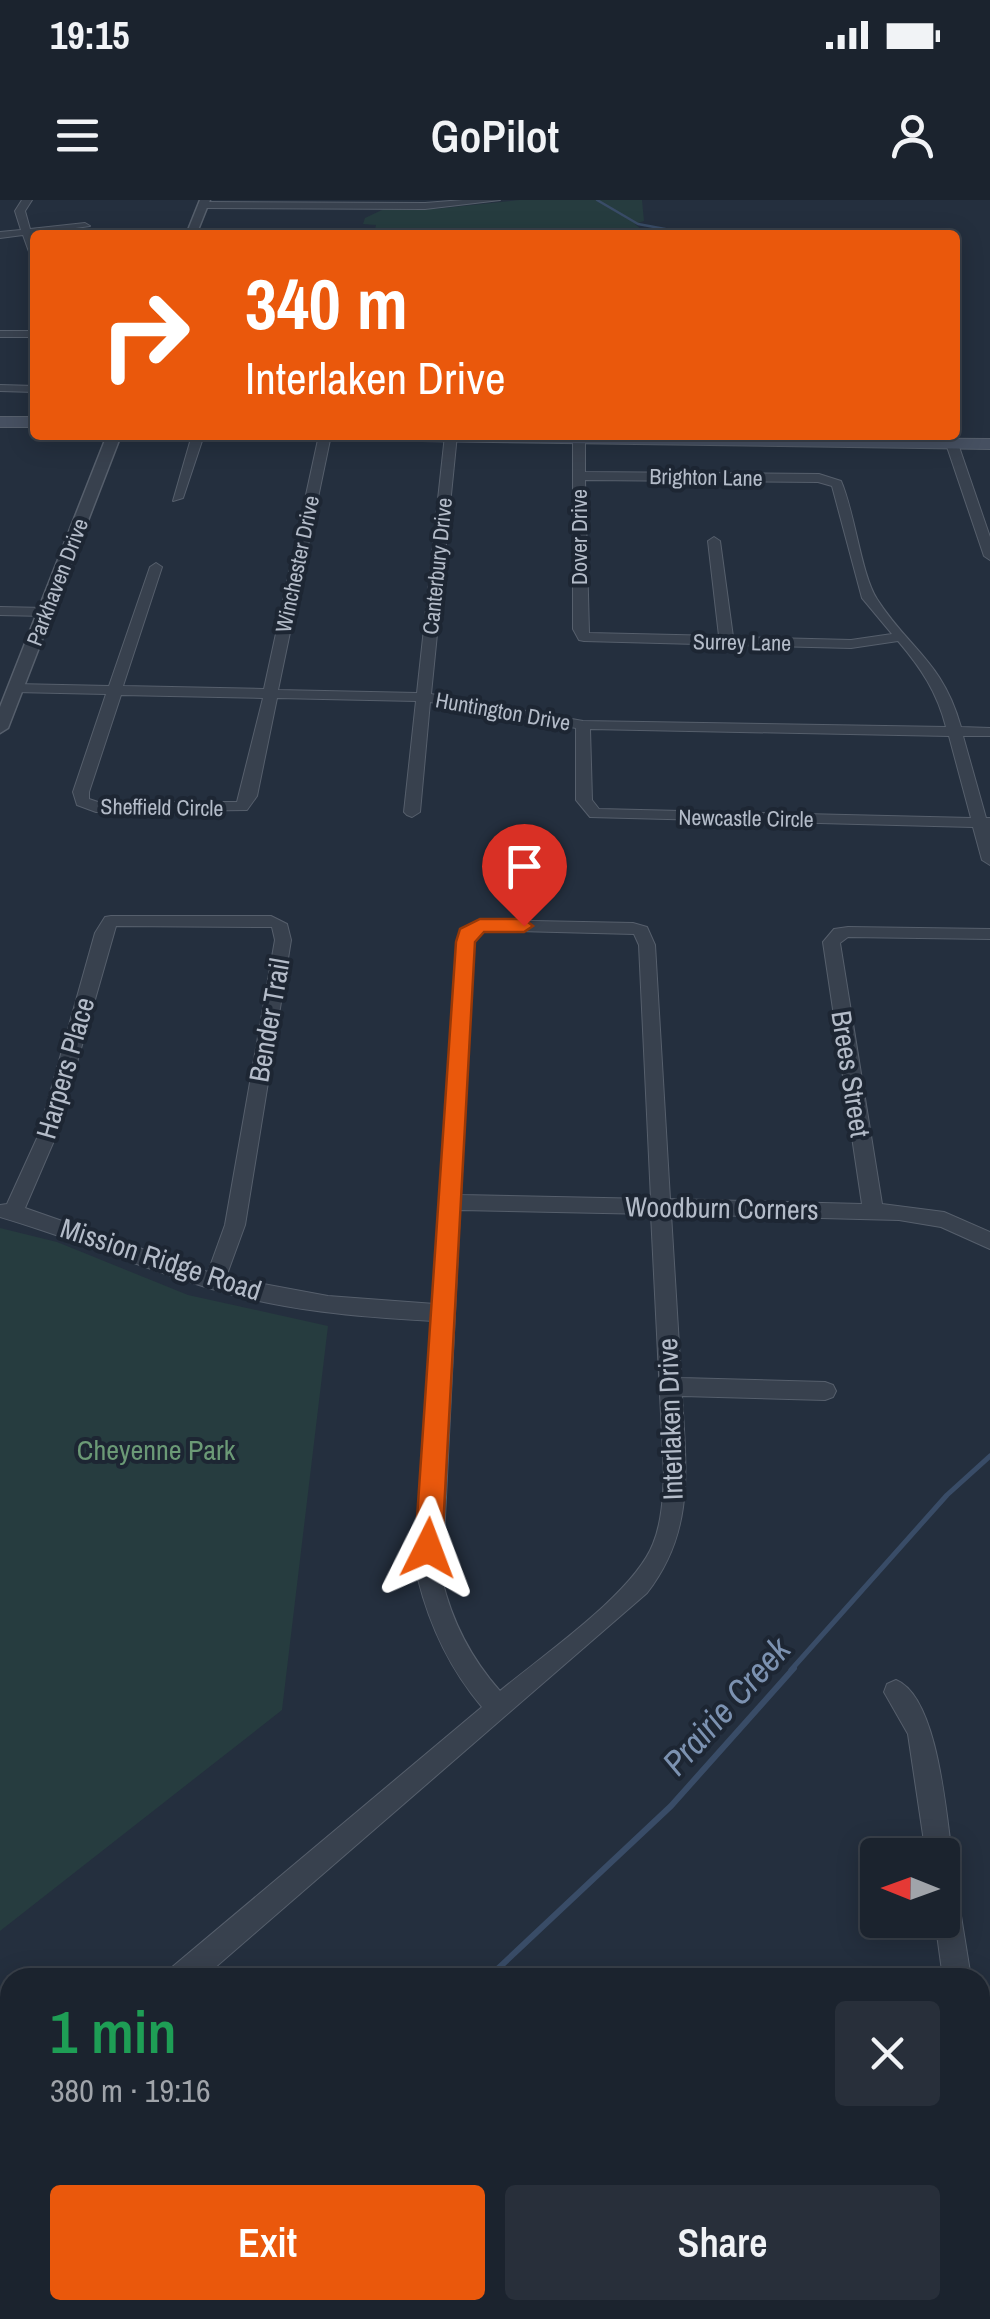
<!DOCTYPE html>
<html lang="en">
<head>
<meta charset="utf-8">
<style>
	:root { --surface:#1b232e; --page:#282f3a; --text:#f1f3f6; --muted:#a0a4aa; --line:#39404a; --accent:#ea580c }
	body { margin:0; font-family:"Archivo Narrow",sans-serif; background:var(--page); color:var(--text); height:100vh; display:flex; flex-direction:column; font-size:38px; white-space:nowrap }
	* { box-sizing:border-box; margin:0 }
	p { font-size:32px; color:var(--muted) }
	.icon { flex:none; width:55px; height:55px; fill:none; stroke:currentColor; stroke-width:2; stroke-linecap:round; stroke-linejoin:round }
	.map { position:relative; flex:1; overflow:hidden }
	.drawer { position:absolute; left:0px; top:1768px; width:990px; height:352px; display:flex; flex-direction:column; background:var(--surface); border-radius:30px 30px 0 0; box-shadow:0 5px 25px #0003,0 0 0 2px var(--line) }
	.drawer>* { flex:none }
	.hud { position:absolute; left:30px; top:30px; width:930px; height:210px; border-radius:10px; box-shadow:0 5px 25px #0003,0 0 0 2px var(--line); background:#ea580c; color:#fff; overflow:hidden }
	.needle { width:65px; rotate:271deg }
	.buttons { position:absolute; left:860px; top:1638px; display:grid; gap:20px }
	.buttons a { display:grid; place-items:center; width:100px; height:100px; border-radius:10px; background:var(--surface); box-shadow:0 5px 25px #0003,0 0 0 2px var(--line); font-size:50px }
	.pin { position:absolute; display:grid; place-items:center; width:85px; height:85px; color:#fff; margin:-102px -42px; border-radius:50% 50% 50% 0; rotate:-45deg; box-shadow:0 0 10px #0007 }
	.pin .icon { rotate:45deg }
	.me { position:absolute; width:110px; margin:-55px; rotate:3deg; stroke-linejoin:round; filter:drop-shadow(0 0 8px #0008) }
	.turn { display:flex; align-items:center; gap:35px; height:210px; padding:0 50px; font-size:45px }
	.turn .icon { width:130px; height:130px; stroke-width:2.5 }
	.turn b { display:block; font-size:70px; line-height:85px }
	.round { display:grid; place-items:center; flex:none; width:105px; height:105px; border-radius:10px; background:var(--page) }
	.summary { display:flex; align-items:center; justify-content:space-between; height:170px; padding:0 50px }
	h1 { font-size:60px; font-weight:600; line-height:75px; color:#1e9e55 }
	.primary-button { display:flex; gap:20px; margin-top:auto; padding:20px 50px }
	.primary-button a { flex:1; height:115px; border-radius:10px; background:var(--accent); color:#fff; font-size:40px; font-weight:600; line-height:115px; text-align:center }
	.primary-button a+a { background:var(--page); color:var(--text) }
	.status { display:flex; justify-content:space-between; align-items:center; height:70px; padding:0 50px; background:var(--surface); direction:ltr }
	.status svg { height:28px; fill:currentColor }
	header { display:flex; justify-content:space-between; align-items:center; height:130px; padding:0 50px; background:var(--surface); font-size:45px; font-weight:600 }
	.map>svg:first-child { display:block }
	.green { fill:#263c3f }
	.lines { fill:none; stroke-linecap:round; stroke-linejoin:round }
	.stream-far2 { stroke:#394c67; stroke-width:2.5 }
	.stream-far1 { stroke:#394c67; stroke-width:5 }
	.stream { stroke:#394c67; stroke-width:6 }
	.minor-casing { stroke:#565f6c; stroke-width:2 }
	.tertiary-casing { stroke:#565f6c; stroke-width:3 }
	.secondary-casing { stroke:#565f6c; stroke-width:2 }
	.minor { fill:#38414e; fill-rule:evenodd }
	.tertiary { fill:#38414e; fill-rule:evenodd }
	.secondary { fill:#465061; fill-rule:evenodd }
	.route { fill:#ea580c; stroke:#983908; stroke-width:2.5 }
	.labels { text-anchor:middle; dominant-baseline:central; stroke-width:8; stroke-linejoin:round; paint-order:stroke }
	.far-street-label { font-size:22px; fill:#b4bcc9; stroke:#1d2633 }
	.street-label { font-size:28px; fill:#b4bcc9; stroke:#1d2633 }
	.park-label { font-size:28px; fill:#6b9a76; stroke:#1d2633 }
	.near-water-label { font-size:35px; font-style:italic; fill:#7c92b1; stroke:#1d2633 }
</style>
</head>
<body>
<div class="status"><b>19:15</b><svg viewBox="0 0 49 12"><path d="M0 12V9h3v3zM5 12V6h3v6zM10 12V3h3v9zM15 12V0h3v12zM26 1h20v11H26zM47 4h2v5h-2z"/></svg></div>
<header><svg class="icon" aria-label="menu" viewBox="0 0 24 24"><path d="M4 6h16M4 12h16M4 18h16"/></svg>GoPilot<svg class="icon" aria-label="person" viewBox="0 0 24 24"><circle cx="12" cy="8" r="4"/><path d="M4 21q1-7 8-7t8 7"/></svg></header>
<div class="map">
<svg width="990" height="2119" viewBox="0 0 990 2119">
	<rect width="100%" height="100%" fill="#242f3e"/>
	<path class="green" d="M 519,0 L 642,0 L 644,21 L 635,24 L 647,35 L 374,35 L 376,25 L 363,24 L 365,18 L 384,9 L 435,9 Z
		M 0,1028 L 57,1042 L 188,1095 L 328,1126 L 282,1510 L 0,1731 Z"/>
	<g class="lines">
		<path class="stream-far2" d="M 597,0 L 638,24 L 692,34"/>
		<path class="stream-far1" d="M 791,1470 L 947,1295 L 990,1256"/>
		<path class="stream" d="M 488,1778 L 671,1606 L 794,1468
			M 123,2119 L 133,2110"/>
		<g class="minor-casing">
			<path id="minor" d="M 22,0 L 32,0 L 25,11 L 30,29 L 85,23 L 90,26 L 32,34 L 35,61 L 32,60 L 23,35 L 0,38 L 0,32 L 21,30 L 15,11 Z
				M 463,0 L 500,0 L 425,9 L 203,8 L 198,5 L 203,2 L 425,3 Z
				M 0,131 L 29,131 L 34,134 L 29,137 L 0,137 Z
				M 0,185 L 35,186 L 35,192 L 0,191 Z
				M 192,235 L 204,235 L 183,298 L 173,301 Z
				M 319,235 L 331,235 L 278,490 L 417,493 L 445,235 L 457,235 L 431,494 L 583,521 L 946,527 C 937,492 921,468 898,441 L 851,448 L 584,441 L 579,440 L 573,429 L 573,235 L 585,235 L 585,272 L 819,274 L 841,281 C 855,313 861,374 877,399 C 910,450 943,462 961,527 L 990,528 L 990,536 L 963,536 L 986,618 L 990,618 L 990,665 L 982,660 L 973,627 L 590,617 L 576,600 L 576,528 L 430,502 L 420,612 L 412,617 L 407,615 L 404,612 L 416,501 L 277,498 L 257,596 L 247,610 L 96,612 L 77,605 L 73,592 L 106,494 L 15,492 L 8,488 L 15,484 L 109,486 L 150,367 L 156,363 L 162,367 L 123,486 L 264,489 ZM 585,280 L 818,282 L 832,286 L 862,398 L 892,434 L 851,440 L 733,437 L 720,341 L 714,337 L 708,341 L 719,436 L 589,433 ZM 121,495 L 263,498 L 237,602 L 98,602 L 89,599 L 89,592 ZM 590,529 L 949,536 L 971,618 L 599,609 L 592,600 Z
				M 943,235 L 955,235 L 990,337 L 990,360 L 984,356 Z
				M 0,407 L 45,408 L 52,412 L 45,416 L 0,415 Z
				M 111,716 L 271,716 L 287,724 L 291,740 L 245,1025 L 226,1077 L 328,1096 L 435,1104 L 457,742 L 461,730 L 481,720 L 633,723 L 647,727 L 655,745 L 670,999 L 862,1004 L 823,742 L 834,729 L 848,727 L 990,729 L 990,739 L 848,737 L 840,743 L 882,1004 L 944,1012 L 990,1032 L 990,1049 L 941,1027 L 899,1020 L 671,1014 L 681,1178 L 825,1182 L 833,1185 L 836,1191 L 833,1197 L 825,1200 L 682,1196 C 686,1270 695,1331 647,1393 L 203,1778 L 168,1778 L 171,1768 L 482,1507 C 450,1469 430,1427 418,1379 L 434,1121 C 360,1117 284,1111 212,1089 C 141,1068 72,1038 0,1017 L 0,1005 L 7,1004 L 38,936 L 95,733 L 105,717 ZM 116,726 L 272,727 L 275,740 L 225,1025 L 208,1072 L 25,1008 L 56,936 ZM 484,730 L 634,734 L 639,745 L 651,999 L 461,995 L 473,742 L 475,737 ZM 460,1010 L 651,1014 L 664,1274 C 663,1297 662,1322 653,1344 C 634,1393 542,1456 500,1491 C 471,1458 452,1422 442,1379 Z
				M 896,1480 C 938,1497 946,1614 952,1655 L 948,1664 L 943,1666 L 951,1670 L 955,1679 L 971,1778 L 943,1778 L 935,1720 L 942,1720 L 942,1655 L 926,1655 L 908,1534 L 884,1492 L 887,1484 Z
				M 10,1908 L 10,1940 L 0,1944 L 0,1912 Z
				M 980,1920 L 990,1924 L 990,2017 L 980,2013 Z
				M 300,2110 L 330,2110 L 333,2119 L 303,2119 Z
				M 658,2110 L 688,2110 L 688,2119 L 658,2119 Z"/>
		</g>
		<g class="tertiary-casing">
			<path id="tertiary" d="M 200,0 L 210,0 L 196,35 L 186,35 Z
				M 107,235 L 121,235 L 8,528 L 0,533 L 0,507 Z"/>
		</g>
		<g class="secondary-casing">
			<path id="secondary" d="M 0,217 L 35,217 L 35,227 L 0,227 Z
				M 343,235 L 990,239 L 990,249 L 351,240 Z"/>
		</g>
		<use href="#minor" class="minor"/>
		<use href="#tertiary" class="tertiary"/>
		<use href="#secondary" class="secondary"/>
	</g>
	<path class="route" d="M 480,719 L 524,719 L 533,726 L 524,732 L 484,732 L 475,742 L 442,1348 L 438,1356 L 428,1359 L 419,1356 L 415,1348 L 456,742 L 460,729 Z"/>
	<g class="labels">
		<g class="far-street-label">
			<text transform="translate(706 277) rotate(1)">Brighton Lane</text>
			<text transform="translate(579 337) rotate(-90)">Dover Drive</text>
			<text transform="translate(297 364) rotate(-78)">Winchester Drive</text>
			<text transform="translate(437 366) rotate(-84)">Canterbury Drive</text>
			<text transform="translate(57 382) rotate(-69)">Parkhaven Drive</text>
			<text transform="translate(742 442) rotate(1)">Surrey Lane</text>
			<text transform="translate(503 511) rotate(10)">Huntington Drive</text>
			<text transform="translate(162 607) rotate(1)">Sheffield Circle</text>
			<text transform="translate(746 618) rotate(1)">Newcastle Circle</text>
		</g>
		<g class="street-label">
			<text transform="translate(269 820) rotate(-80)">Bender Trail</text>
			<text transform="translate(65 868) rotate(-74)">Harpers Place</text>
			<text transform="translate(851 874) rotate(81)">Brees Street</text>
			<text transform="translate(722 1008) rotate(1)">Woodburn Corners</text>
			<text transform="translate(161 1059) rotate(18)">Mission Ridge Road</text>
			<text transform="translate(670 1219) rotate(-92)">Interlaken Drive</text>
		</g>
		<g class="park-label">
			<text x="156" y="1250">Cheyenne Park</text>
		</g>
		<g class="near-water-label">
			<text transform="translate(726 1506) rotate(-48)">Prairie Creek</text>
		</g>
	</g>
</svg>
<div class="buttons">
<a><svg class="needle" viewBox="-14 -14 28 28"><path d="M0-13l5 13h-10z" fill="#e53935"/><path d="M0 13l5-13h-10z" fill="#a0a4aa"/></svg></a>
</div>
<div class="pin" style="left:524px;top:726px;background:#d93025"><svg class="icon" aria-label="arrive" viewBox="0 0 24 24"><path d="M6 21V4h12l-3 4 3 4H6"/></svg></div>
<svg class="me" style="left:428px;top:1348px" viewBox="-20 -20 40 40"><path d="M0-17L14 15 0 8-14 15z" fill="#ea580c" stroke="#fff" stroke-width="4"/></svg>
<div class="hud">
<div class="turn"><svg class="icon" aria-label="right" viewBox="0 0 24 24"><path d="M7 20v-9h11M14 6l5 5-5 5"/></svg><div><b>340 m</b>Interlaken Drive</div></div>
</div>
<section class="drawer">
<div class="summary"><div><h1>1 min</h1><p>380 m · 19:16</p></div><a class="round"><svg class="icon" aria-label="close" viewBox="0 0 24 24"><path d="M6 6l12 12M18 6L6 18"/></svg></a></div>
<div class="primary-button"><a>Exit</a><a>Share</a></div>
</section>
</div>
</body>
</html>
